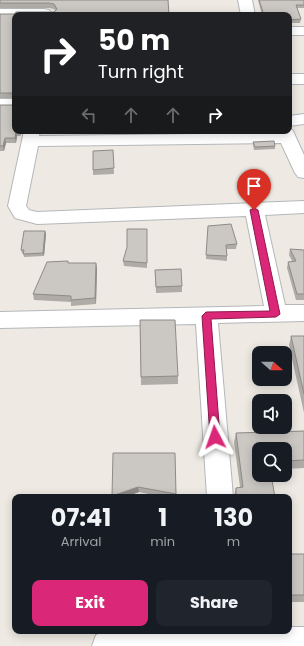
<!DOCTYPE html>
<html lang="en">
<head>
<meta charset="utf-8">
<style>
	:root { --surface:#171b24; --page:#20242c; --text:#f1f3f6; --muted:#9ea1a6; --accent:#db2777 }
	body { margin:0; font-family:Poppins,sans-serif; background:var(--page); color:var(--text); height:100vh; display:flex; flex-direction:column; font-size:15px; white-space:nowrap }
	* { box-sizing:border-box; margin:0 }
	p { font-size:13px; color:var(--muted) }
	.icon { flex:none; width:22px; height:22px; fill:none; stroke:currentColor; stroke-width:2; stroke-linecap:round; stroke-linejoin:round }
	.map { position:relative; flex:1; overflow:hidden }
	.side { position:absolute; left:12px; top:494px; width:280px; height:140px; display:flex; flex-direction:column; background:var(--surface); border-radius:8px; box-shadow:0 2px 10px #0003 }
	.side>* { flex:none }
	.top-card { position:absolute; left:12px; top:12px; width:280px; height:122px; border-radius:8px; box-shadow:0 2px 10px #0003; background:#202124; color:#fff; overflow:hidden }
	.needle { width:26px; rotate:111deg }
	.controls { position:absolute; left:252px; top:346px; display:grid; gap:8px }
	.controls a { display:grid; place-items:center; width:40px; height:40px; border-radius:8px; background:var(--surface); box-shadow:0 2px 10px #0003; font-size:20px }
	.pin { position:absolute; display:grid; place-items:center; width:34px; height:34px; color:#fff; margin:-41px -17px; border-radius:50% 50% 50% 0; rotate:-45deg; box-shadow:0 0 4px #0007 }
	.pin .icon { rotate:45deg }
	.me { position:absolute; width:44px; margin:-22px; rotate:356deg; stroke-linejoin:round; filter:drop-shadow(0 0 3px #0008) }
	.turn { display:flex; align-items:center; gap:14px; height:84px; padding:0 20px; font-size:18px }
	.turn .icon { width:52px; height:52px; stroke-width:2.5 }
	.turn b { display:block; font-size:28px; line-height:34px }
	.lanes { display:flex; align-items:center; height:38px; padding:0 20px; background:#0003; justify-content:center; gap:20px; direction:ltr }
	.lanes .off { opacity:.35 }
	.eta { display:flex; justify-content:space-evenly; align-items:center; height:68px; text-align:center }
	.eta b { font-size:24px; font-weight:700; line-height:28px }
	.cta { display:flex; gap:8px; margin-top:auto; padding:8px 20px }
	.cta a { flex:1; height:46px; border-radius:8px; background:var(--accent); color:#fff; font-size:16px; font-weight:700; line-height:46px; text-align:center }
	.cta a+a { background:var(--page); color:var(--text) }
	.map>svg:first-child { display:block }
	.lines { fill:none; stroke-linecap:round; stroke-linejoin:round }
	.street-casing { stroke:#b4b7ba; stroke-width:2 }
	.street { fill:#fff; fill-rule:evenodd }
	.wall { fill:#afaba7 }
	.shaded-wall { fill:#8e8b88 }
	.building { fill:#cbc7c2; stroke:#8e8b88 }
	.route { fill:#db2777; stroke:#8e194d }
</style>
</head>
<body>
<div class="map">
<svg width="304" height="646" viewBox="0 0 304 646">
	<rect width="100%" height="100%" fill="#eeeae3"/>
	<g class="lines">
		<g class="street-casing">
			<path id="street" d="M 238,0 L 252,0 L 255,15 L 241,15 Z
				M 0,9 L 44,9 L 49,10 L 51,13 L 49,15 L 15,15 L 15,17 L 0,17 Z
				M 289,27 L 304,27 L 304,35 L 289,35 Z
				M 289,74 L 304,74 L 304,84 L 289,84 Z
				M 0,99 L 15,99 L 15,109 L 0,109 Z
				M 304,114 L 304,124 L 289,126 L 289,116 Z
				M 289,127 L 293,131 L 304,155 L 304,178 L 298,177 L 295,173 L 281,143 L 38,146 L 26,206 L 29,210 L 37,212 L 304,201 L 304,213 L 265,215 L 285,305 L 304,305 L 304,321 L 218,323 L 233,497 L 207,497 L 196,324 L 0,328 L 0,312 L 264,306 L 246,216 L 37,224 L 15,218 L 8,206 L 24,131 L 40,131 L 39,136 L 277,133 L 277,131 L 289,131 Z
				M 289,627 L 304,627 L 304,646 L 92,646 L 96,635 L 106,631 L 289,631 Z"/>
		</g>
		<use href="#street" class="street"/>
	</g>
	<path class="wall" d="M 0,0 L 168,0 L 169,15 L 15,15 L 15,98 L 0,98 L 0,14 L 14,14 L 54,12 L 55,10 L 54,9 L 49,8 L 0,8 Z
		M 258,0 L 304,0 L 304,8 L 297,8 L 301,19 L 300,23 L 289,23 L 289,15 L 262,15 Z
		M 0,105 L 15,131 L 22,131 L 20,136 L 17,136 L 16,143 L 6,143 L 4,151 L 0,151 Z
		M 249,131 L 271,131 L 271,132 L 249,132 Z
		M 253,142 L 275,146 L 275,149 L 254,150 L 253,145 Z
		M 113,150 L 114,174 L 93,175 L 93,170 Z
		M 208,226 L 237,244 L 236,249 L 226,249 L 227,256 L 227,261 L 206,259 Z
		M 147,229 L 147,268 L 124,266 L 123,261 Z
		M 45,231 L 46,234 L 44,256 L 24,257 L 23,253 L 22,253 L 21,250 Z
		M 290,249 L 304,250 L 304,300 L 296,300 L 287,268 L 288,262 L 292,261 L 289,255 Z
		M 68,261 L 68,263 L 96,263 L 97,269 L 96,304 L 71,306 L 71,302 L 34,300 L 33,294 Z
		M 155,270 L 182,286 L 182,292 L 156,293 Z
		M 140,320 L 178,376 L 178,384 L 141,385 Z
		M 291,336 L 304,336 L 304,413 L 289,345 Z
		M 304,431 L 304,468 L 285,469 L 285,449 L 259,449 L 275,497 L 234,497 L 236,488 L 240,487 L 234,442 L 236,433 Z
		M 175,453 L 176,497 L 162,497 L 139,492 L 125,497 Z
		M 289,554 L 304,554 L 304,602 L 289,602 Z"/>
	<path class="shaded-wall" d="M 16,131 L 17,136 L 16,143 L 15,138 Z
		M 20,131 L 22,131 L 20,136 Z
		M 5,138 L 6,143 L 4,151 L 3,146 Z
		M 45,231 L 46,234 L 44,256 L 43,253 Z
		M 96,263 L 97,269 L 96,304 L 95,298 Z
		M 138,487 L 139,492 L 125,497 L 112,497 L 112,496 Z"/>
	<path class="building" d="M 0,0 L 168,0 L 169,15 L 15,15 L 15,93 L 0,93 L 0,14 L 14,14 L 16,12 L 54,12 L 57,9 L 54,4 L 49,3 L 0,3 Z
		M 259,0 L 304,0 L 304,5 L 296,5 L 301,19 L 289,20 L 289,15 L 264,15 Z
		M 0,105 L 15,105 L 15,131 L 20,131 L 16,131 L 15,138 L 5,138 L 3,146 L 0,146 Z
		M 274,141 L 275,146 L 255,147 L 253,142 Z
		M 113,150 L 114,168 L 93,170 L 93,151 Z
		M 231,224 L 237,244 L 226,245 L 227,256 L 206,255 L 208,226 Z
		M 127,229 L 147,229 L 147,263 L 123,261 L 127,247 Z
		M 24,231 L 45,231 L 43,253 L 23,254 L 24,250 L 21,250 Z
		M 290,249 L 304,250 L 304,294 L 297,294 L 288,262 L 296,261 Z
		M 68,261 L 68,263 L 96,263 L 95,298 L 71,300 L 71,296 L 33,294 L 47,262 Z
		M 181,269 L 182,286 L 156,287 L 155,270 Z
		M 140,320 L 175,320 L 178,376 L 141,377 Z
		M 291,336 L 304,336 L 304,394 Z
		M 304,431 L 304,460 L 285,461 L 285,449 L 259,449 L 259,475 L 271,475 L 275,497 L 236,497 L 236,488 L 243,487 L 236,433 Z
		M 113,453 L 175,453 L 176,494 L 138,487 L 112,496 Z
		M 289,554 L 304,554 L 304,595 L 289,595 Z"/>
	<path class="route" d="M 254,208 L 258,210 L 280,314 L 276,317 L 211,319 L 220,437 L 219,440 L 215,441 L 212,440 L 210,437 L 202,316 L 206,312 L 270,311 L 250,210 Z"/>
</svg>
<div class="controls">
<a><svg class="needle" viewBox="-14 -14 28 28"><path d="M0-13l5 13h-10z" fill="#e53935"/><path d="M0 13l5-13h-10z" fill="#9ea1a6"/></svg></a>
<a><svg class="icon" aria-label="sound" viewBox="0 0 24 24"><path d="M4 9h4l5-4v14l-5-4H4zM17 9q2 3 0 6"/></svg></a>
<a><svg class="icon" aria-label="search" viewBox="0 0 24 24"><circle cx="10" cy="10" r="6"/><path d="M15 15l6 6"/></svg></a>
</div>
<div class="pin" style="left:254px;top:210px;background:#d93025"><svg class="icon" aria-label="arrive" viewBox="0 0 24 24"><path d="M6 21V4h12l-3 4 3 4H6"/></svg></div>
<svg class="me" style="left:215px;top:437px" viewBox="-20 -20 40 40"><path d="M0-17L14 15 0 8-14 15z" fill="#db2777" stroke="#fff" stroke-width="4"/></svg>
<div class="top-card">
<div class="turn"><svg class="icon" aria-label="right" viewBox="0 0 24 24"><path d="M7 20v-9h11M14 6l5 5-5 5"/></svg><div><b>50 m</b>Turn right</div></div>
<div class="lanes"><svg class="icon off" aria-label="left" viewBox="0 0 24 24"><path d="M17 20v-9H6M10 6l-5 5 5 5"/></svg><svg class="icon off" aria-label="ahead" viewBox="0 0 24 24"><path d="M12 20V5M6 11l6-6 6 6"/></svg><svg class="icon off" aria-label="ahead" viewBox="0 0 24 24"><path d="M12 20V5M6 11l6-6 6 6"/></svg><svg class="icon" aria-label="right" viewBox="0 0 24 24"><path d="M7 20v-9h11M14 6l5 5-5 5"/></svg></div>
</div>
<section class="side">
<div class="eta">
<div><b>07:41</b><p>Arrival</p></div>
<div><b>1</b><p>min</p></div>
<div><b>130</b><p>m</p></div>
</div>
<div class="cta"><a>Exit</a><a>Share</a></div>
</section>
</div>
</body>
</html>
